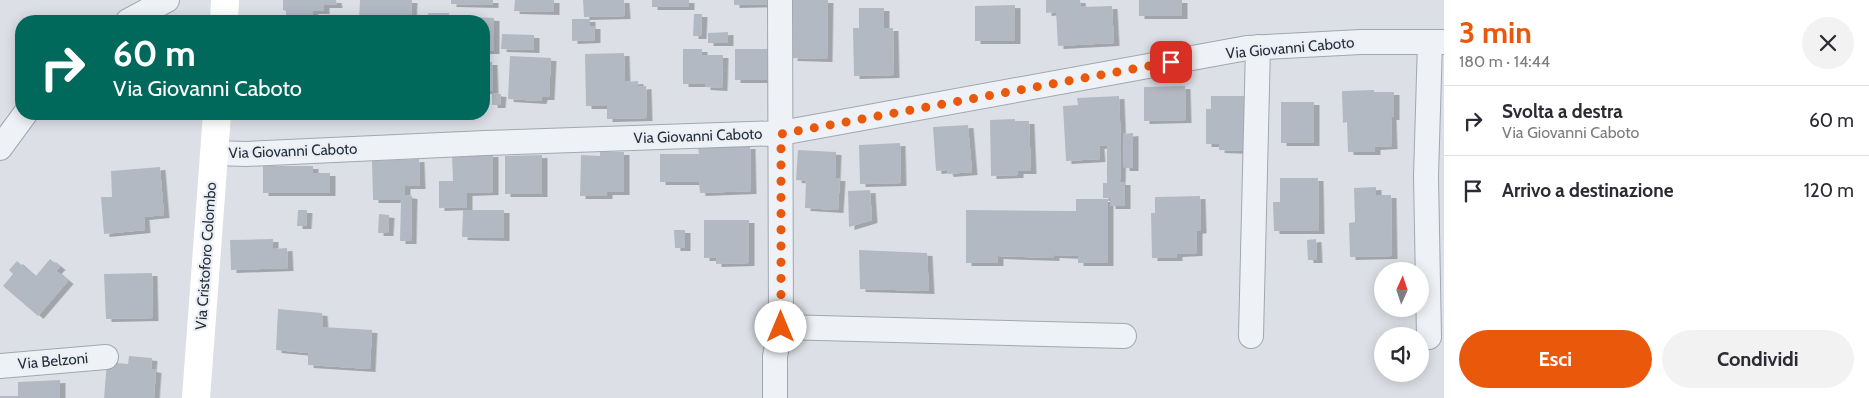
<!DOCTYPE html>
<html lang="it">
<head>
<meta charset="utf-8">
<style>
	:root { --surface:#fff; --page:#f2f2f3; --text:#2b2b33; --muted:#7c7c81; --line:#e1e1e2; --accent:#ea580c }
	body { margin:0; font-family:Cabin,sans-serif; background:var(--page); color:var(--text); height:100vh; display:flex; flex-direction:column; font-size:19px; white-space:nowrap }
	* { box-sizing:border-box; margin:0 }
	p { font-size:16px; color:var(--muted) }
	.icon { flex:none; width:28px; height:28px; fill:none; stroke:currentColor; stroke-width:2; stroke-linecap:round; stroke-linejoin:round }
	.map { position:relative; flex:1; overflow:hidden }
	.side { display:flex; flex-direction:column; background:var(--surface); width:425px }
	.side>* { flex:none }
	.guide { position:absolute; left:15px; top:15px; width:475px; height:105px; border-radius:20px; box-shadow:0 2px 12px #0003; background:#00695c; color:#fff; overflow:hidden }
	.needle { width:32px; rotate:3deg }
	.tools { position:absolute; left:1374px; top:262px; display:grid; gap:10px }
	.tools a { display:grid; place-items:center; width:55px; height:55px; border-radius:50%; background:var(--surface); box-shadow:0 2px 12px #0003; font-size:25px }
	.pin { position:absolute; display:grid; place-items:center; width:42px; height:42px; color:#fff; margin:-21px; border-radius:10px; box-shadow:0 2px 8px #0006 }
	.me { position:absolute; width:55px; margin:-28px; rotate:0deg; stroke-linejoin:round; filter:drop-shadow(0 0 4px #0008) }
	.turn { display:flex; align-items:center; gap:18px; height:105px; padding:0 15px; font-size:22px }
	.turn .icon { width:65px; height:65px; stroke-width:2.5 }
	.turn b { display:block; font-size:35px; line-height:42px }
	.round { display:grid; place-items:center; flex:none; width:52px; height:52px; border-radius:26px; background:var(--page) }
	.head { display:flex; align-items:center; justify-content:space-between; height:85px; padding:0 15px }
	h1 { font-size:30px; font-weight:700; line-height:38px; color:var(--accent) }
	.cta { display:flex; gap:10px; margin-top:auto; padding:10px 15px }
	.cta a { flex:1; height:58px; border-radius:30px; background:var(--accent); color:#fff; font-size:20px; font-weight:700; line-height:58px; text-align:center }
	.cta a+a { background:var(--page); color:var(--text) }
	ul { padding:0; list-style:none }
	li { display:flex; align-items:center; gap:15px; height:70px; padding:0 15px; border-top:1px solid var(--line) }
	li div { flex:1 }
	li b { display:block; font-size:19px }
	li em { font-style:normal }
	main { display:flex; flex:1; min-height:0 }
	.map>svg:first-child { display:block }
	.building { fill:#b3b9c3; filter:url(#shadow) }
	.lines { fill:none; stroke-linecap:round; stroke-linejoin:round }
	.street-casing { stroke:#a1a7b0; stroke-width:26 }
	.street { stroke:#eef1f5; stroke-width:24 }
	.secondary { stroke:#fff; stroke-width:28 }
	.route { stroke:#ea580c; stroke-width:9; stroke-dasharray:0 16.2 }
	.labels { text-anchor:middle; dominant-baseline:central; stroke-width:4.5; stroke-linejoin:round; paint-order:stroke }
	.street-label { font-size:15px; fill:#252e3d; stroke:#ebeff4 }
</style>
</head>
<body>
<main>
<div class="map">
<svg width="1444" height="398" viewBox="0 0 1444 398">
	<defs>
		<filter id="shadow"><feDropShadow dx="5.5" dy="3" stdDeviation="0" flood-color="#0004"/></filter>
	</defs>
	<rect width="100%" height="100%" fill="#dce0e6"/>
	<path class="building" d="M 283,0 L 336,0 L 337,5 L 324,5 L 324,11 L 313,11 L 313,21 L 286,21 L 286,11 L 283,10 Z
		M 360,0 L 412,0 L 411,21 L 359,21 Z
		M 451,0 L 493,0 L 493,5 L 451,4 Z
		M 515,0 L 554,0 L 554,12 L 514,11 Z
		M 583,0 L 624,0 L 625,16 L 584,17 Z
		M 652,0 L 689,0 L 689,7 L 652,7 Z
		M 734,0 L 776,0 L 776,4 L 734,5 Z
		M 793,0 L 828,0 L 827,59 L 792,58 Z
		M 1046,0 L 1080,0 L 1081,7 L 1112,6 L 1114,43 L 1058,46 L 1056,12 L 1046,13 Z
		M 1139,0 L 1182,0 L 1182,16 L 1139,16 Z
		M 1015,5 L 1015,41 L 975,41 L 975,6 Z
		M 859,8 L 884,8 L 884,28 L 893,28 L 894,75 L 854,76 L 853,28 L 859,28 Z
		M 428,13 L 449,13 L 449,21 L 428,21 Z
		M 694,14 L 702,14 L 701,36 L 693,36 Z
		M 474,17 L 494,18 L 494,51 L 484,51 L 484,21 L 474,21 Z
		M 572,19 L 590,19 L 590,26 L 595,26 L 595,40 L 572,41 Z
		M 728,32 L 728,43 L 708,43 L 708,33 Z
		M 502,34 L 534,35 L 534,50 L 501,49 Z
		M 683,49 L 702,49 L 702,55 L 723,55 L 722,88 L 705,87 L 705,84 L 683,84 Z
		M 735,49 L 776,49 L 776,80 L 735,80 Z
		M 624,53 L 625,82 L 638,81 L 638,87 L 646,86 L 647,118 L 607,119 L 607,106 L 586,106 L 585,54 Z
		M 510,56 L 551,58 L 549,97 L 542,97 L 541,101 L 508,99 Z
		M 484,62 L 492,62 L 493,91 L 484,91 Z
		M 1185,86 L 1186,120 L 1144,121 L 1144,87 Z
		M 1374,90 L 1374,92 L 1394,92 L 1394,117 L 1391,117 L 1392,146 L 1375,147 L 1375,152 L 1348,152 L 1347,122 L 1343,123 L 1342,91 Z
		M 492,93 L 501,94 L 500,105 L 492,105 Z
		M 1119,96 L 1121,144 L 1120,182 L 1125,182 L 1125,206 L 1110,206 L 1110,198 L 1103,198 L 1103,183 L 1107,183 L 1107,145 L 1099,146 L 1100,159 L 1066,161 L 1063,106 L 1078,105 L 1077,98 Z
		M 1211,96 L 1248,96 L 1247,151 L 1219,150 L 1219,144 L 1206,144 L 1206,109 L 1211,109 Z
		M 1281,102 L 1314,102 L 1314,143 L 1281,143 Z
		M 1015,119 L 1015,121 L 1029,121 L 1031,171 L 1018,171 L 1018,175 L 991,176 L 990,120 Z
		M 968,125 L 972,172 L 948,174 L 947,170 L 936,171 L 933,127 Z
		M 1133,133 L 1133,168 L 1124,168 L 1123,134 Z
		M 900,143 L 901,183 L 860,184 L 859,145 Z
		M 750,146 L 751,191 L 700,193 L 699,182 L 660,182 L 660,154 L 699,154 L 698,147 Z
		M 798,150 L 836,152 L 835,178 L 840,178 L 838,210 L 805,208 L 806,181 L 796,180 Z
		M 600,152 L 624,152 L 624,192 L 607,192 L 607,196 L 580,196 L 581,155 L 600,156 Z
		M 493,154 L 493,192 L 467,193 L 467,207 L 439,208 L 439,181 L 453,181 L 452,155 Z
		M 542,155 L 542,194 L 505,194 L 505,156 Z
		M 419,159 L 420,186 L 405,186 L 405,195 L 412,196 L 411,241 L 400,241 L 401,200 L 373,200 L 372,161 Z
		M 263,166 L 313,166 L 313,173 L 330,173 L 330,193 L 263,193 Z
		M 160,167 L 164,215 L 144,217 L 145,230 L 104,234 L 101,197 L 112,197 L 111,171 Z
		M 1280,178 L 1318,178 L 1319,231 L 1274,231 L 1273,202 L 1280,202 Z
		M 1376,187 L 1376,195 L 1391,195 L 1392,256 L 1350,257 L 1349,223 L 1355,222 L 1354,188 Z
		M 870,190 L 872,220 L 849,227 L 848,191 Z
		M 1200,196 L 1201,230 L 1197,231 L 1197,253 L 1177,254 L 1177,258 L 1152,258 L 1151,213 L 1155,213 L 1155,197 Z
		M 1076,199 L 1108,199 L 1108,263 L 1078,263 L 1078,256 L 1054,255 L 1054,258 L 998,256 L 998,263 L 966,263 L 966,210 L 1076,211 Z
		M 298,210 L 307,210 L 306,226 L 297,226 Z
		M 463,210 L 504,210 L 504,238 L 462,237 Z
		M 379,214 L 389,215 L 388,233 L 378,233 Z
		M 704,220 L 749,220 L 749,263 L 716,264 L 716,258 L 704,258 Z
		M 674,230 L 685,230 L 685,248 L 675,248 Z
		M 273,239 L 273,249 L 287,248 L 288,268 L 231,270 L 230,240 Z
		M 1316,239 L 1317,260 L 1308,260 L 1307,240 Z
		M 859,250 L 927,253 L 929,291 L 860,289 Z
		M 50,259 L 60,267 L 56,271 L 68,281 L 38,316 L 3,286 L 13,274 L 9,270 L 17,261 L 35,277 Z
		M 152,273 L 153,318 L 106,319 L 104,274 Z
		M 278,309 L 322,313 L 323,327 L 372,330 L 370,369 L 308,365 L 308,353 L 276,350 Z
		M 129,356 L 152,358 L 151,369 L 156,370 L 154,398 L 104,398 L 107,362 L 128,364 Z
		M 60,380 L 60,398 L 0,398 L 0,396 L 18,396 L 18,382 Z"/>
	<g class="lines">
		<g class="street-casing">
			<path id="street" d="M 128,21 L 167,0
				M 0,148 L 25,114
				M 214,153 L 246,154 L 485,143 L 781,133 L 1247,48 L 1361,42 L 1444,42
				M 781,327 L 1124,336
				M 1251,336 L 1258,47
				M 1429,337 L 1426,176 L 1430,42
				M 0,366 L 106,357
				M 775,398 L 775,356 L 781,327 L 780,0"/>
		</g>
		<use href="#street" class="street"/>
		<path class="secondary" d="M 224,21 L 225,0
			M 196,398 L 217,114"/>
	</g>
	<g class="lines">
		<path class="route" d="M 781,327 L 781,134 L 1171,62"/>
	</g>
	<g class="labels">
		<g class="street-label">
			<text transform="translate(1290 48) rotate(-5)">Via Giovanni Caboto</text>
			<text transform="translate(698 136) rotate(-2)">Via Giovanni Caboto</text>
			<text transform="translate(293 151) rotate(-2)">Via Giovanni Caboto</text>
			<text transform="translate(206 256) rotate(-86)">Via Cristoforo Colombo</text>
			<text transform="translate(53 361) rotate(-5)">Via Belzoni</text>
		</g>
	</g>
</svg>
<div class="tools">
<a><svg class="needle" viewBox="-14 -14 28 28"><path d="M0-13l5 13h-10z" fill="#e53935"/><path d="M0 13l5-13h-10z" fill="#7c7c81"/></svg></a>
<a><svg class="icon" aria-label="sound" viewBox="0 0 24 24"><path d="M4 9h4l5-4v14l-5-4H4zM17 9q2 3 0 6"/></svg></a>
</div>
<div class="pin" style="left:1171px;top:62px;background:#d93025"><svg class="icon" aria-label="arrive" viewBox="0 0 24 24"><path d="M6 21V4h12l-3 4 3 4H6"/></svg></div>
<svg class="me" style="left:781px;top:327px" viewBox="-20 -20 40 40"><circle r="19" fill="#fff"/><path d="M0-13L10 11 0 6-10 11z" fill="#ea580c"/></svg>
<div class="guide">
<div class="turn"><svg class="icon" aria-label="right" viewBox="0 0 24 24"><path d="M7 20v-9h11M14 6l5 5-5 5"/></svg><div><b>60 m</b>Via Giovanni Caboto</div></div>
</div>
</div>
<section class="side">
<div class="head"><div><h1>3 min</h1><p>180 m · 14:44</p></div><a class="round"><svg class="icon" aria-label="close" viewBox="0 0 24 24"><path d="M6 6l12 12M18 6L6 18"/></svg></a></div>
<ul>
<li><svg class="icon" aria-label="right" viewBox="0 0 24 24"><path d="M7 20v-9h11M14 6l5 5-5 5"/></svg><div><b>Svolta a destra</b><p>Via Giovanni Caboto</p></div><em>60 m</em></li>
<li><svg class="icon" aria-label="arrive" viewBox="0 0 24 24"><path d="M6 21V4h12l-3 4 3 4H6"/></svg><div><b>Arrivo a destinazione</b></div><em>120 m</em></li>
</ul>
<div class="cta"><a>Esci</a><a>Condividi</a></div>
</section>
</main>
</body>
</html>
